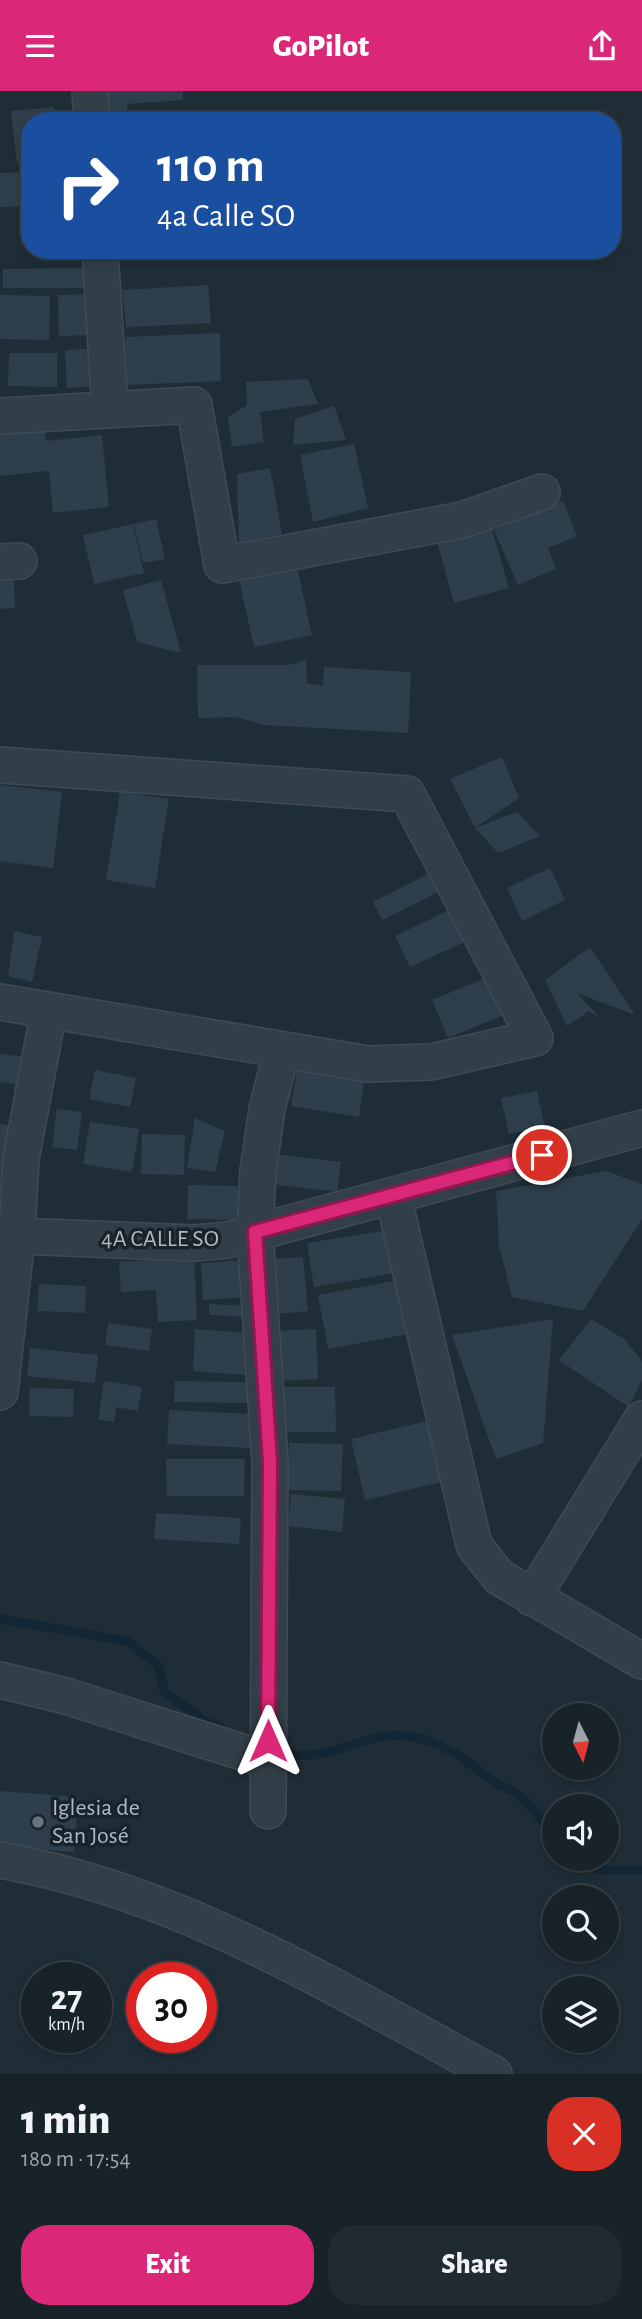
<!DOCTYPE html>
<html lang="en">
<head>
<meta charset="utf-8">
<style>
	:root { --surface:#172229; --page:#202a31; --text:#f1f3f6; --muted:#9ea4a8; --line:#363f46; --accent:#db2777 }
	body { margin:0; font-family:"Alegreya Sans",sans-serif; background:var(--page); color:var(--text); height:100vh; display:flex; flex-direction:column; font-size:26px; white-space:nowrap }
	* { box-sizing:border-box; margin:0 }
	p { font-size:23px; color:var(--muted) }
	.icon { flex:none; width:38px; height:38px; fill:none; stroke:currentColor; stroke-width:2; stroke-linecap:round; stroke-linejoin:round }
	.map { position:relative; height:1983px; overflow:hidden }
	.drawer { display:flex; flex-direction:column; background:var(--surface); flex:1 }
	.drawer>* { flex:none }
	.guide { position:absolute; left:21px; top:21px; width:600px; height:147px; border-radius:28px; box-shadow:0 4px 10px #0003,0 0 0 2px var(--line); background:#1a4fa0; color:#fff; overflow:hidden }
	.needle { width:46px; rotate:174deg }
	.controls { position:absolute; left:542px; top:1612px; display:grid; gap:14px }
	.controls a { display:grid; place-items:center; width:77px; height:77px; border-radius:50%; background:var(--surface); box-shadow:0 4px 10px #0003,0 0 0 2px var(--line); font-size:35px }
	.speed { position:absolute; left:21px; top:1871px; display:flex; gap:14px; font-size:35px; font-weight:700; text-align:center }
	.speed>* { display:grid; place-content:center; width:91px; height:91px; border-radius:50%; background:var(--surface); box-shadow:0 4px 10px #0003,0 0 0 2px var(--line); line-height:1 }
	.speed small { font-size:18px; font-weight:400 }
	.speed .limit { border:10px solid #d22; background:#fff; color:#111 }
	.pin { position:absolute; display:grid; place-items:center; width:60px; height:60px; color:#fff; margin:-30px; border:4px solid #fff; border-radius:50%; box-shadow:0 2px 7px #0007 }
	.me { position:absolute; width:77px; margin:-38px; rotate:0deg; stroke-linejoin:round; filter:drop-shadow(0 0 5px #0008) }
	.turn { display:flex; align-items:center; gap:24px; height:147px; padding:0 21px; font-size:32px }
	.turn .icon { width:91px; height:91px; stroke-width:2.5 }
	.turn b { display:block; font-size:49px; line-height:60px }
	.round { display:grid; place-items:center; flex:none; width:74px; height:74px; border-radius:28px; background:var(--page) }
	.headline { display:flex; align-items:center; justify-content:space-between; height:119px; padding:0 21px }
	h1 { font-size:42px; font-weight:800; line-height:52px }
	.cta { display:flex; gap:14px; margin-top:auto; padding:14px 21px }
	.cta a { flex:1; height:80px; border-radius:28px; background:var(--accent); color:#fff; font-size:28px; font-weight:800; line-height:80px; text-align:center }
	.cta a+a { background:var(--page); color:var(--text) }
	header { display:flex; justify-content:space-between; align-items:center; height:91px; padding:0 21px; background:var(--accent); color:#fff; font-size:32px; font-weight:800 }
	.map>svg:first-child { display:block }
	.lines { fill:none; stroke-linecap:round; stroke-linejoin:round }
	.stream { stroke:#132634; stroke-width:9 }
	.building { fill:#2e3f4b }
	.minor-casing { stroke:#3f4a54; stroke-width:38 }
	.minor { stroke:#333f48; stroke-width:35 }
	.route-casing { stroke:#8e194d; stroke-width:18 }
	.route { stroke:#db2777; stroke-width:12 }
	.worship-dot { fill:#6b7280; stroke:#19232c; stroke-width:2.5 }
	.labels { text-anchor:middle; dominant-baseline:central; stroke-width:7; stroke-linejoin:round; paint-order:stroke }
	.street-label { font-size:24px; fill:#adbac4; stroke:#19232c }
	.poi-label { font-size:24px; fill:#adbac4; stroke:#19232c; text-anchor:start }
</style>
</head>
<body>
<header><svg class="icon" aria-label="menu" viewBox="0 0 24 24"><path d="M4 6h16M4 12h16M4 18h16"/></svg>GoPilot<svg class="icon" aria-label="share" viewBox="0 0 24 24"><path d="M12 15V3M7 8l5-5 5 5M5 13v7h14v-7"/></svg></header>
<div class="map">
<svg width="642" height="1983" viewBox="0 0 642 1983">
	<rect width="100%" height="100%" fill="#1f2d37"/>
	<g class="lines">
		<path class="stream" d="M 0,1528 L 127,1550 L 158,1574 L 165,1602 L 205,1630 L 221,1637
			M 276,1660 C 315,1672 340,1656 375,1647 C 423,1636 460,1663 495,1692 C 501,1696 508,1697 514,1701 C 529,1711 543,1731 555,1744
			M 576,1768 L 600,1779 L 642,1779"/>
	</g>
	<path class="building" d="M 100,0 L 183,0 L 183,9 L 127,13 L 128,30 L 102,30 Z
		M 54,16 L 55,30 L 30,30 L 30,74 L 17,73 L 11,20 Z
		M 30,81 L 30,115 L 0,116 L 0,82 Z
		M 107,159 L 218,159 L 218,169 L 106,165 Z
		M 87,177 L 87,197 L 3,197 L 3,178 Z
		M 208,194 L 211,232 L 126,236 L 122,199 Z
		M 95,203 L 97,244 L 59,245 L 58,204 Z
		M 0,204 L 50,205 L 49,249 L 0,248 Z
		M 220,242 L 221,290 L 127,294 L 125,246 Z
		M 103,257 L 105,295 L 67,297 L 65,259 Z
		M 9,262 L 57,262 L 57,296 L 8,295 Z
		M 308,288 L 318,313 L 260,321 L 264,351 L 232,356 L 228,326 L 247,314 L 246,291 Z
		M 334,315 L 346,349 L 293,354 L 295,328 Z
		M 45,338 L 46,350 L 102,344 L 109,416 L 53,422 L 49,380 L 0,385 L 0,344 Z
		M 354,353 L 368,417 L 313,431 L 300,364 Z
		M 270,377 L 282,443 L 239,452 L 237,383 Z
		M 563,410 L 577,445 L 548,457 L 556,478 L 518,494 L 494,439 Z
		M 156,428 L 165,468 L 143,472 L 134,433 Z
		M 133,433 L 144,482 L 94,493 L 83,444 Z
		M 491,435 L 509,497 L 454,512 L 437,451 Z
		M 296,472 L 312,544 L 254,556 L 238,484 Z
		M 14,487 L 15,517 L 0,518 L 0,488 Z
		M 161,489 L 181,562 L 137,551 L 123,499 Z
		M 306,569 L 307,592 L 323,595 L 324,576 L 411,581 L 408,642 L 265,634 L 235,626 L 198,627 L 197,574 L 289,574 Z
		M 502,666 L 519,707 L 475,737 L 450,688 Z
		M 0,694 L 62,701 L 53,777 L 0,770 Z
		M 120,701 L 169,708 L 155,797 L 106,789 Z
		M 517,721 L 540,745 L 498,762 L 475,737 Z
		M 550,777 L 565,809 L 522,830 L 507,797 Z
		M 438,778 L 447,797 L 382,829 L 373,811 Z
		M 458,815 L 473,847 L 410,876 L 395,845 Z
		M 14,840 L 42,846 L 32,891 L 8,885 Z
		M 590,856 L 635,924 L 577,902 L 602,929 L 589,920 L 567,935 L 545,889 Z
		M 491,885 L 506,923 L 448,947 L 432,909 Z
		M 0,963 L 26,966 L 22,994 L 0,991 Z
		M 95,979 L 136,987 L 130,1016 L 89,1008 Z
		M 297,980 L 364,991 L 359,1026 L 291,1015 Z
		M 537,1000 L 545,1036 L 509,1043 L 501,1007 Z
		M 57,1018 L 82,1021 L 77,1059 L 52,1056 Z
		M 195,1027 L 225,1040 L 215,1081 L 187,1077 Z
		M 90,1031 L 139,1038 L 132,1081 L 83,1073 Z
		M 0,1033 L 16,1036 L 4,1100 L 0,1099 Z
		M 142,1043 L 185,1044 L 184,1084 L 141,1083 Z
		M 275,1063 L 341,1071 L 337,1101 L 271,1093 Z
		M 606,1080 L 642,1093 L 642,1128 L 583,1220 L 512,1206 L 499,1154 L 496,1100 Z
		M 188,1094 L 238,1095 L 237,1129 L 187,1128 Z
		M 388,1139 L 395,1182 L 314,1196 L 307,1152 Z
		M 194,1166 L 197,1229 L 158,1231 L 156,1199 L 121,1201 L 119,1171 Z
		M 303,1166 L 308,1220 L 277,1223 L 273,1168 Z
		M 247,1169 L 249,1206 L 203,1209 L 201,1172 Z
		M 399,1189 L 408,1243 L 328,1258 L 318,1204 Z
		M 39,1193 L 86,1195 L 85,1222 L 37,1220 Z
		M 209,1213 L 250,1215 L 249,1226 L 209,1224 Z
		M 553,1228 L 543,1352 L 496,1368 L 452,1244 Z
		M 591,1228 L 624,1248 L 642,1270 L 642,1289 L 629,1316 L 559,1269 Z
		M 108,1232 L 152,1238 L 149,1260 L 105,1254 Z
		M 195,1238 L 249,1242 L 245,1284 L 193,1280 Z
		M 316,1238 L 318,1288 L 278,1290 L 276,1240 Z
		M 30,1257 L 98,1264 L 95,1292 L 27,1285 Z
		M 104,1290 L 142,1296 L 138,1320 L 116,1316 L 114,1331 L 98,1329 Z
		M 175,1290 L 247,1291 L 247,1312 L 174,1311 Z
		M 284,1296 L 335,1296 L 336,1341 L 285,1341 Z
		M 30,1297 L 74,1298 L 73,1326 L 29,1325 Z
		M 169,1319 L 253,1323 L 251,1357 L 167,1353 Z
		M 436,1328 L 450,1389 L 365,1409 L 351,1348 Z
		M 289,1352 L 343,1353 L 341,1400 L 288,1399 Z
		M 166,1368 L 245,1368 L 244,1405 L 167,1405 Z
		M 291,1403 L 345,1408 L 342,1441 L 288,1435 Z
		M 156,1422 L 241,1427 L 239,1453 L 154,1448 Z
		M 0,1700 L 78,1706 L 74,1761 L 0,1755 Z"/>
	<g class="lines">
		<g class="minor-casing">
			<path id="minor" d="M 90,0 L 92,30
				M 100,159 L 110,319
				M 0,325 L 194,314 L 222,474 L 462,429 L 542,401
				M 0,471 L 19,470
				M 0,674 L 407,703 L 535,947 L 431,971 L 368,973 L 0,911
				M 393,1104 L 474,1454 L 499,1486 L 642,1570
				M 0,1141 L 17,1145 L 195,1152 L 228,1149 L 642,1037
				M 0,1301 L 17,1145 L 21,1068 L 49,919
				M 532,1507 L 642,1328
				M 0,1589 L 66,1605 L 267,1669
				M 268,1720 L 270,1371 L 255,1141 L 258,1080 L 267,1018 L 282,959
				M 0,1769 C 181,1801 335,1897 494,1983"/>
		</g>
		<use href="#minor" class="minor"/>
	</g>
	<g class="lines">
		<g class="route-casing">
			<path id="route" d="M 268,1650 L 270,1371 L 255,1141 L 542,1064"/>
		</g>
		<use href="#route" class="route"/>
	</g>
	<circle class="worship-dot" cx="38" cy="1731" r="7"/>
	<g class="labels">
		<g class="street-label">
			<text x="160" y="1148">4A CALLE SO</text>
		</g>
		<g class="poi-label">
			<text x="52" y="1717">Iglesia de<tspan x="52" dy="28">San José</tspan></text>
		</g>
	</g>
</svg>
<div class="controls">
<a><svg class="needle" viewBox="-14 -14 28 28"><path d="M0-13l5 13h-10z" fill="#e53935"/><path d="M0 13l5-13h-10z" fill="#9ea4a8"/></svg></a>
<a><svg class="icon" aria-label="sound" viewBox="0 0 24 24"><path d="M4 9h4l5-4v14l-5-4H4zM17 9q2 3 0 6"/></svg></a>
<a><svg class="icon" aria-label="search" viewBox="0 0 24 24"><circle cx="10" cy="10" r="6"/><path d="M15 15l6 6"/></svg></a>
<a><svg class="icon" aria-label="layers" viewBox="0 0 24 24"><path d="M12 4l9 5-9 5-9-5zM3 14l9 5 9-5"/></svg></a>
</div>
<div class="speed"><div>27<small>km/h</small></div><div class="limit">30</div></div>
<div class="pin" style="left:542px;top:1064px;background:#d93025"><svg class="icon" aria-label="arrive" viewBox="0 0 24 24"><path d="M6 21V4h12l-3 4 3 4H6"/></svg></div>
<svg class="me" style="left:268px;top:1650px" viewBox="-20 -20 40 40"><path d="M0-17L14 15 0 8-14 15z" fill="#db2777" stroke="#fff" stroke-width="4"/></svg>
<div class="guide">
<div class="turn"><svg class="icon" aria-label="right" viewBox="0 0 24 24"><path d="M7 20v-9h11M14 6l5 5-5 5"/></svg><div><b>110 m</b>4a Calle SO</div></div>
</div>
</div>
<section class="drawer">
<div class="headline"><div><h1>1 min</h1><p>180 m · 17:54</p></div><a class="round" style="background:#d93025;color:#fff"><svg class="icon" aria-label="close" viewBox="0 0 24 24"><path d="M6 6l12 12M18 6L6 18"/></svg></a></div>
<div class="cta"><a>Exit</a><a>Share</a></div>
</section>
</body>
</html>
